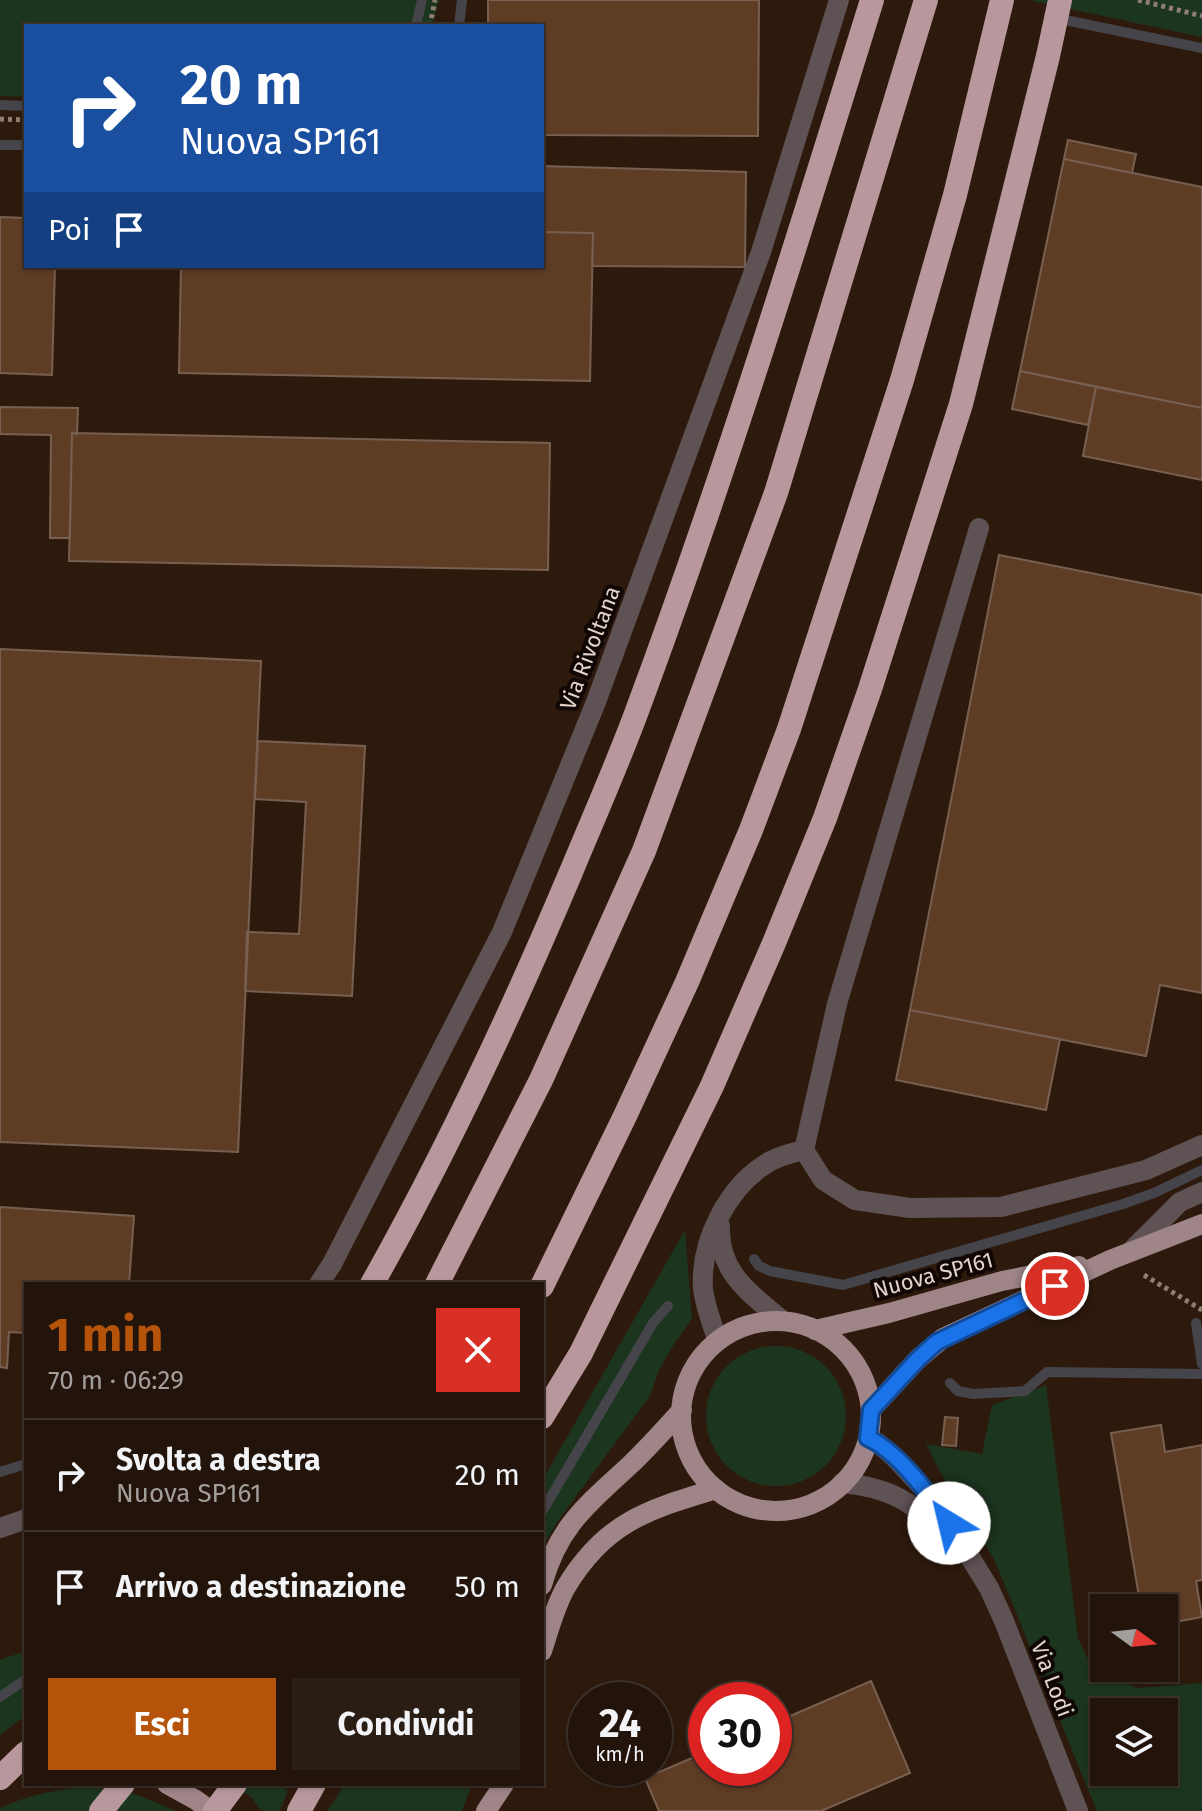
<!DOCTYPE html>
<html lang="it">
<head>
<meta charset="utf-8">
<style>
	:root { --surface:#22140a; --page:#2a1d13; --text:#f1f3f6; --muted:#a29e9c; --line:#3f332b; --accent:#b45309 }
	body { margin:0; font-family:"Fira Sans",sans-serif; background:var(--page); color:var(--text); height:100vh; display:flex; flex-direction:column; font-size:30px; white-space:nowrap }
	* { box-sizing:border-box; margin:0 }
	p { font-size:26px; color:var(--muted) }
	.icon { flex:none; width:44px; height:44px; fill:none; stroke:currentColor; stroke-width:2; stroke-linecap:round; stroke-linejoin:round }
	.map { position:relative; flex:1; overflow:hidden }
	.drawer { position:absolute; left:24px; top:1282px; width:520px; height:504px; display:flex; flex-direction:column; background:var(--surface); border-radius:0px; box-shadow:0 2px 6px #0004,0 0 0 2px var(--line) }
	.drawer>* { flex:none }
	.top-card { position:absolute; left:24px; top:24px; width:520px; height:244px; border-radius:0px; box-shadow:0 2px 6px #0004,0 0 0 2px var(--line); background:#1a4fa0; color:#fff; overflow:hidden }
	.needle { width:52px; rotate:105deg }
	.controls { position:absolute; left:1090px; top:1594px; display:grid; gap:16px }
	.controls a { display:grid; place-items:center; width:88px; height:88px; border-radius:0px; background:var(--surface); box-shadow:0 2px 6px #0004,0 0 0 2px var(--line); font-size:40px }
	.speed { position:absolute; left:568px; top:1682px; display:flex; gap:16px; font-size:40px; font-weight:700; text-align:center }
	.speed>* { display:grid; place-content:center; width:104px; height:104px; border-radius:50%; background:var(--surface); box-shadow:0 2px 6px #0004,0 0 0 2px var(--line); line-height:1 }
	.speed small { font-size:20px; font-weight:400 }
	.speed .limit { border:12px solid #d22; background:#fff; color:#111 }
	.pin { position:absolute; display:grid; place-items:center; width:68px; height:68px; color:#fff; margin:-34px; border:4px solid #fff; border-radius:50%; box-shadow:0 2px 8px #0007 }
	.me { position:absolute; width:88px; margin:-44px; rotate:324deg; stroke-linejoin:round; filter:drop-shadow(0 0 6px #0008) }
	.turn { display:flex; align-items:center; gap:28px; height:168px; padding:0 24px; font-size:36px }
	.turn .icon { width:104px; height:104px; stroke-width:2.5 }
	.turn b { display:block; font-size:56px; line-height:68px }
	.then { display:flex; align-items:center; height:76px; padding:0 24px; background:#0003; gap:16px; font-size:30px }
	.round { display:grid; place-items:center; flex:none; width:84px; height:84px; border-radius:0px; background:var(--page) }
	.head { display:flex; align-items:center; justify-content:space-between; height:136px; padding:0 24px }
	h1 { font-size:48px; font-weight:700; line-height:60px; color:var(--accent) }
	.cta { display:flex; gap:16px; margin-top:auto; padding:16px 24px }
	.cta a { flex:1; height:92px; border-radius:0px; background:var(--accent); color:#fff; font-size:32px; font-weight:700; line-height:92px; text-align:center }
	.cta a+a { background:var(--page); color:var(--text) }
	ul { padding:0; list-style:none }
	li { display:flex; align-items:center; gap:24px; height:112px; padding:0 24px; border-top:2px solid var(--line) }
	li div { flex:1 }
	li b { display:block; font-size:30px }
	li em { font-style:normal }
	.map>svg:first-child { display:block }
	.green { fill:#1c351f; fill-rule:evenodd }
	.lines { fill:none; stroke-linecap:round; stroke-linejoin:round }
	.stream { stroke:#44444a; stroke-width:10 }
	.building { fill:#5f3c24; stroke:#776051; stroke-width:2 }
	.path { stroke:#8f7e74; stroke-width:5; stroke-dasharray:4 4; stroke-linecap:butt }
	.minor { stroke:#5f5254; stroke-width:20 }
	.major { stroke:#9f8488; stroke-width:20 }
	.highway { stroke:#b8989d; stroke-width:24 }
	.route-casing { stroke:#114b97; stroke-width:20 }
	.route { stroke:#1a73e8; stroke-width:14 }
	.labels { text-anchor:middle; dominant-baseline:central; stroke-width:8; stroke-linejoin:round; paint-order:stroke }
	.street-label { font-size:22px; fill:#e1d4cb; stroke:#100704 }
</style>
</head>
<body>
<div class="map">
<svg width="1202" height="1811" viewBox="0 0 1202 1811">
	<rect width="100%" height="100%" fill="#2e1a0d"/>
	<path class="green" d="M 0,0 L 439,0 L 432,26 L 26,26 L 26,97 L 0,96 Z
		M 1028,0 L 1202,0 L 1202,37 Z
		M 685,1230 L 692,1319 L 674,1344 L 660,1368 L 650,1396 L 557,1522 L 542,1548 L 542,1481 Z
		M706 1416a70 70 0 1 1 140 0a70 70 0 1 1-140 0Z
		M 1046,1385 L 1078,1638 L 1094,1672 L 1138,1688 L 1202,1683 L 1202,1811 L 1097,1811 L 995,1561 L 939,1470 L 926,1444 L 982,1454 L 992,1405 ZM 1104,1712 L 1164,1712 L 1164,1772 L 1104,1772 Z
		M 26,1651 L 26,1715 L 0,1735 L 0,1660 Z
		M 232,1784 L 278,1784 L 288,1791 L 280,1811 L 262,1811 L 251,1797 Z
		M 345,1784 L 472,1784 L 462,1811 L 327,1811 Z
		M 93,1787 L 135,1794 L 176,1811 L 0,1811 L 0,1808 C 31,1794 59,1788 93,1787 Z"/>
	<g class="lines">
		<path class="stream" d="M 1060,19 L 1202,48
			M 416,26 L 422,0
			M 459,26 L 462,0
			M 0,105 L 26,106
			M 0,145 L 26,145
			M 754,1259 L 759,1266 L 770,1271 L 843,1285 L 1123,1204 L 1154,1193 L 1202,1170
			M 1196,1323 L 1202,1364
			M 950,1383 L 958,1391 L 973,1394 L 1025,1391 L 1047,1372 L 1202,1374
			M 0,1472 L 26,1464
			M 542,1512 L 653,1323 L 668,1306
			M 0,1697 L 26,1679"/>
	</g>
	<path class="building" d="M 488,0 L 759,0 L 758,136 L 542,135 L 542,26 L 488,26 Z
		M 1068,140 L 1136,154 L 1132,173 L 1064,159 Z
		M 1064,159 L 1202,187 L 1202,408 L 1020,371 Z
		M 542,166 L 746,172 L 745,267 L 592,266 L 593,233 L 542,232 Z
		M 0,217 L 26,218 L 26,266 L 55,266 L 52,375 L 0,373 Z
		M 542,232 L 593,233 L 590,381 L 179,373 L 181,266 L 542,266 Z
		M 1020,371 L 1096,387 L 1088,425 L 1012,409 Z
		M 1096,387 L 1202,408 L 1202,480 L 1083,456 Z
		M 0,407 L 78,408 L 77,434 L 72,433 L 70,538 L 50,538 L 51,435 L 0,434 Z
		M 72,433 L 550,443 L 548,570 L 69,561 Z
		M 999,555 L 1202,595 L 1202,993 L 1160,985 L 1146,1056 L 910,1010 Z
		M 0,649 L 261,661 L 238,1152 L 0,1142 Z
		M 258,741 L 365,746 L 352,996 L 245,991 L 247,932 L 299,934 L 306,802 L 255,799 Z
		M 910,1010 L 1060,1039 L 1046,1110 L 896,1080 Z
		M 0,1207 L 134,1216 L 129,1284 L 26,1284 L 26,1333 L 9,1332 L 7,1368 L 0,1367 Z
		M 945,1417 L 958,1418 L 956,1446 L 942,1445 Z
		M 1161,1425 L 1165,1452 L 1202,1445 L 1202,1580 L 1196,1581 L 1202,1617 L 1164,1624 L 1164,1608 L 1141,1608 L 1111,1433 Z
		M 871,1681 L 910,1773 L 821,1811 L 659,1811 L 645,1778 L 706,1752 L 706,1768 L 774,1768 L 774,1723 Z"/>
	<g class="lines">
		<path class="path" d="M 1138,0 L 1202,16
			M 430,26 L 435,0
			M 0,119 L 26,120
			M 1144,1275 L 1202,1310"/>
		<path class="minor" d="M 979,528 L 837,1004 L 804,1150 L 823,1180 L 855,1200 L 910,1208 L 1001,1207 L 1146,1170 L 1202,1145
			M 720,1226 C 718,1273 751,1294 783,1321
			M 1131,1251 L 1180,1202 L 1202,1192
			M 319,1284 L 332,1264 L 502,932 L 596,702 L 761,252 L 839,0
			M 718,1341 C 712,1324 705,1307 703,1288 C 700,1241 728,1186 769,1162 C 779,1156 792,1153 804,1150
			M 868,1438 L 878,1443 L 894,1457 L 924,1489 L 949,1523 L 989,1588 L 1004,1621 L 1078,1811
			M 842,1483 C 889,1487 914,1502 946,1536
			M 0,1528 L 26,1519"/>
		<path class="major" d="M681 1416a95 95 0 1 1 190 0a95 95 0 1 1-190 0Z
			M 815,1330 L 889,1313 L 1002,1281 L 1079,1266
			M 871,1410 L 918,1359 L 943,1338 L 1110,1260 L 1202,1224
			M 542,1585 C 558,1526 588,1504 630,1465 C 648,1448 665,1429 682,1410
			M 542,1651 C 549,1630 555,1606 566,1587 C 605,1522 647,1510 716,1489
			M 167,1784 L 196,1800 L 211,1811
			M 486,1811 L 504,1784"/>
		<path class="highway" d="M 372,1284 C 447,1151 512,1012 571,872 C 593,819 617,765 637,711 C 724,477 798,239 872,0
			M 437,1284 L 541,1080 L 644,851 L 776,493 L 926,0
			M 542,1286 L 625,1116 L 687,982 L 751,830 L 789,729 L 902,380 L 955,195 L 1002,0
			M 542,1417 L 581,1353 L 712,1086 L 774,943 L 825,818 L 870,689 L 961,404 L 1048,56 L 1060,0
			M 0,1778 L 26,1753
			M 101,1811 L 123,1784
			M 215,1811 L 235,1784
			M 299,1811 L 314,1784"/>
	</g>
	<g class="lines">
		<g class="route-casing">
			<path id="route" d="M 949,1523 C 929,1495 900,1453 868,1438 L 871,1410 L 918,1359 L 937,1342 L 1055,1286"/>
		</g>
		<use href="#route" class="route"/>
	</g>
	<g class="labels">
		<g class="street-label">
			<text transform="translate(590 648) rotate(-69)">Via Rivoltana</text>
			<text transform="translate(933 1275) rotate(-15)">Nuova SP161</text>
			<text transform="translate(1052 1679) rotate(69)">Via Lodi</text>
		</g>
	</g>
</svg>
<div class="controls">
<a><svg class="needle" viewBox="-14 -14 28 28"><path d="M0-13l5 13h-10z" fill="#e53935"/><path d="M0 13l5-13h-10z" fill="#a29e9c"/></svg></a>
<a><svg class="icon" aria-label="layers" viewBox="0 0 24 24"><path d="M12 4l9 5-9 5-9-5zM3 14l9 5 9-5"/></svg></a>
</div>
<div class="speed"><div>24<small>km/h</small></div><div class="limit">30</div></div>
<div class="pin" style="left:1055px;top:1286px;background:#d93025"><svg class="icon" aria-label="arrive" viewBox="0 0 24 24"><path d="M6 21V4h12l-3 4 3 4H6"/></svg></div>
<svg class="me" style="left:949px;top:1523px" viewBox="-20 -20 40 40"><circle r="19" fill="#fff"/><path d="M0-13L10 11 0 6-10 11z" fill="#1a73e8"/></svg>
<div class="top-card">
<div class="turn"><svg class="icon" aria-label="right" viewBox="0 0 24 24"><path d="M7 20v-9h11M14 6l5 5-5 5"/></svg><div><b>20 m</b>Nuova SP161</div></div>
<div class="then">Poi<svg class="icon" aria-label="arrive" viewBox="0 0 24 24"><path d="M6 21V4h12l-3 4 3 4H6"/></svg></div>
</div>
<section class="drawer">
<div class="head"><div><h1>1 min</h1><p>70 m · 06:29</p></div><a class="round" style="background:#d93025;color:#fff"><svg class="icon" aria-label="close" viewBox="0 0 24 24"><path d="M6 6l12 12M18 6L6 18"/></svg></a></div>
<ul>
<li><svg class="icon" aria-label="right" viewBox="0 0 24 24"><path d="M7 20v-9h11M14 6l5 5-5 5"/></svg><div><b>Svolta a destra</b><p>Nuova SP161</p></div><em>20 m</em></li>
<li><svg class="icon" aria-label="arrive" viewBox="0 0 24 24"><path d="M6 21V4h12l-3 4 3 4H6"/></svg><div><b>Arrivo a destinazione</b></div><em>50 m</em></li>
</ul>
<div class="cta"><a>Esci</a><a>Condividi</a></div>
</section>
</div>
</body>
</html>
